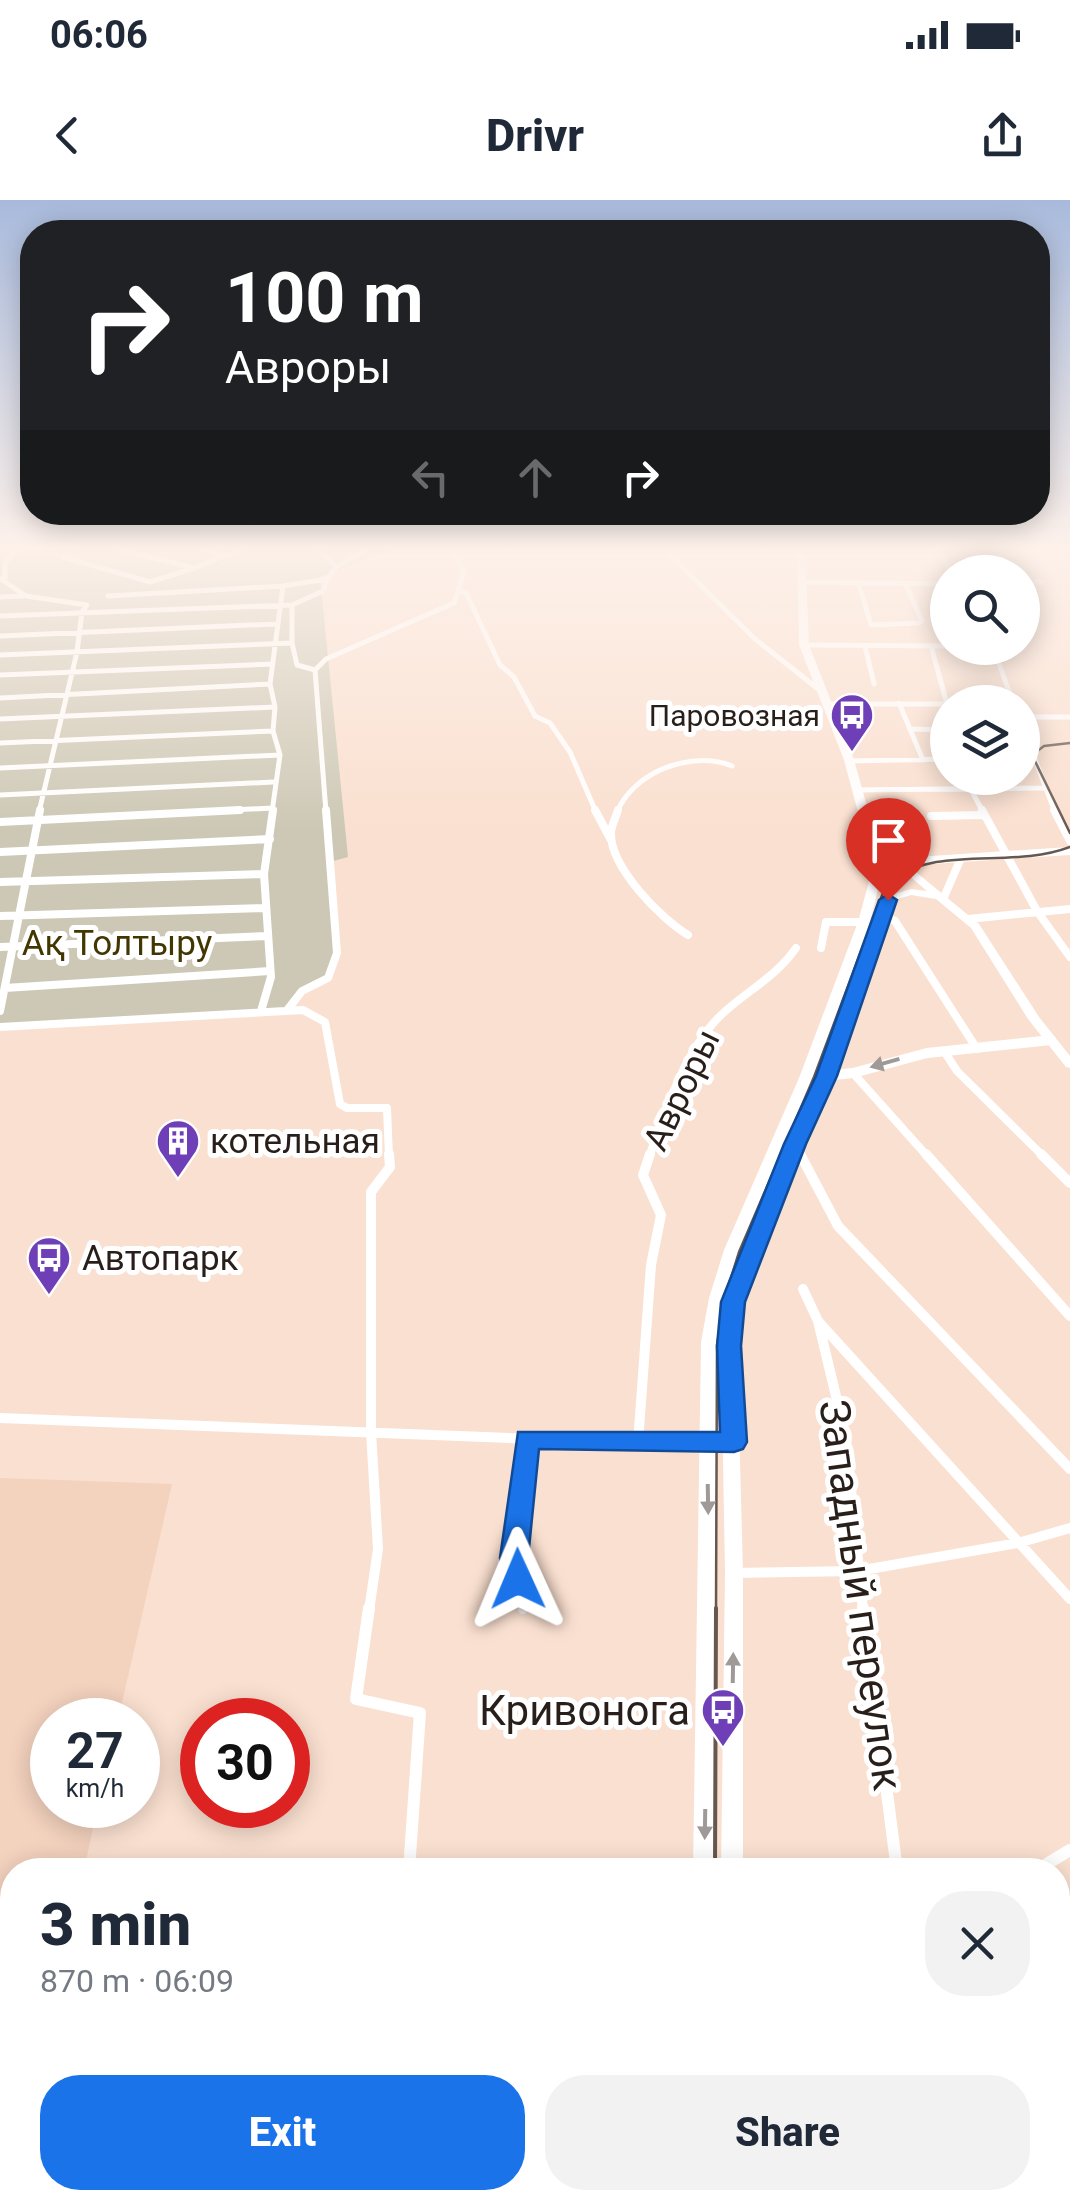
<!DOCTYPE html>
<html lang="en">
<head>
<meta charset="utf-8">
<style>
	:root { --surface:#fff; --page:#f2f2f3; --text:#1f2937; --muted:#747a83; --accent:#1a73e8 }
	body { margin:0; font-family:Roboto,sans-serif; background:var(--page); color:var(--text); height:100vh; display:flex; flex-direction:column; font-size:38px; white-space:nowrap }
	* { box-sizing:border-box; margin:0 }
	p { font-size:32px; color:var(--muted) }
	.icon { flex:none; width:55px; height:55px; fill:none; stroke:currentColor; stroke-width:2; stroke-linecap:round; stroke-linejoin:round }
	.map { position:relative; flex:1; overflow:hidden }
	.side { position:absolute; left:0px; top:1658px; width:1070px; height:352px; display:flex; flex-direction:column; background:var(--surface); border-radius:40px 40px 0 0; box-shadow:0 5px 25px #0003 }
	.side>* { flex:none }
	.hud { position:absolute; left:20px; top:20px; width:1030px; height:305px; border-radius:40px; box-shadow:0 5px 25px #0003; background:#202124; color:#fff; overflow:hidden }
	.buttons { position:absolute; left:930px; top:355px; display:grid; gap:20px }
	.buttons a { display:grid; place-items:center; width:110px; height:110px; border-radius:50%; background:var(--surface); box-shadow:0 5px 25px #0003; font-size:50px }
	.speed { position:absolute; left:30px; top:1498px; display:flex; gap:20px; font-size:50px; font-weight:700; text-align:center }
	.speed>* { display:grid; place-content:center; width:130px; height:130px; border-radius:50%; background:var(--surface); box-shadow:0 5px 25px #0003; line-height:1 }
	.speed small { font-size:25px; font-weight:400 }
	.speed .limit { border:15px solid #d22; background:#fff; color:#111 }
	.pin { position:absolute; display:grid; place-items:center; width:85px; height:85px; color:#fff; margin:-102px -42px; border-radius:50% 50% 50% 0; rotate:-45deg; box-shadow:0 0 10px #0007 }
	.pin .icon { rotate:45deg }
	.me { position:absolute; width:110px; margin:-55px; rotate:359deg; stroke-linejoin:round; filter:drop-shadow(0 0 8px #0008) }
	.turn { display:flex; align-items:center; gap:35px; height:210px; padding:0 40px; font-size:45px }
	.turn .icon { width:130px; height:130px; stroke-width:2.5 }
	.turn b { display:block; font-size:70px; line-height:85px }
	.lanes { display:flex; align-items:center; height:95px; padding:0 40px; background:#0003; justify-content:center; gap:50px; direction:ltr }
	.lanes .off { opacity:.35 }
	.round { display:grid; place-items:center; flex:none; width:105px; height:105px; border-radius:40px; background:var(--page) }
	.summary { display:flex; align-items:center; justify-content:space-between; height:170px; padding:0 40px }
	h1 { font-size:60px; font-weight:800; line-height:75px }
	.button { display:flex; gap:20px; margin-top:auto; padding:20px 40px }
	.button a { flex:1; height:115px; border-radius:40px; background:var(--accent); color:#fff; font-size:40px; font-weight:800; line-height:115px; text-align:center }
	.button a+a { background:var(--page); color:var(--text) }
	.status { display:flex; justify-content:space-between; align-items:center; height:70px; padding:0 50px; background:var(--surface); direction:ltr }
	.status svg { height:28px; fill:currentColor }
	header { display:flex; justify-content:space-between; align-items:center; height:130px; padding:0 40px; background:var(--surface); font-size:45px; font-weight:800 }
	.map>svg:first-child { display:block }
	.built { fill:#f3d2be }
	.green { fill:#ccc8b5 }
	.lines { fill:none; stroke-linecap:round; stroke-linejoin:round }
	.street-far3 { stroke:#fff; stroke-width:5 }
	.street-far2 { stroke:#fff; stroke-width:8 }
	.street-far1 { stroke:#fff; stroke-width:10 }
	.street { stroke:#fff; stroke-width:12 }
	.secondary { stroke:#fff; stroke-width:10 }
	.primary { fill:#fff; fill-rule:evenodd }
	.highway { fill:#fff; fill-rule:evenodd }
	.tram-far1 { stroke:#66584f; stroke-width:2.5 }
	.tram { stroke:#66584f; stroke-width:4 }
	.oneway { fill:#9f9a98 }
	.route { fill:#1a73e8; stroke:#114b97; stroke-width:2.5 }
	.labels { text-anchor:middle; dominant-baseline:central; stroke-width:10; stroke-linejoin:round; paint-order:stroke }
	.far-poi-label { font-size:30px; fill:#291f1a; stroke:#fff; text-anchor:end }
	.park-label { font-size:35px; fill:#423700; stroke:#fff }
	.street-label { font-size:35px; fill:#291f1a; stroke:#fff }
	.poi-label { font-size:35px; fill:#291f1a; stroke:#fff; text-anchor:start }
	.near-street-label { font-size:42px; fill:#291f1a; stroke:#fff }
	.near-poi-label { font-size:42px; fill:#291f1a; stroke:#fff; text-anchor:end }
</style>
</head>
<body>
<div class="status"><b>06:06</b><svg viewBox="0 0 49 12"><path d="M0 12V9h3v3zM5 12V6h3v6zM10 12V3h3v9zM15 12V0h3v12zM26 1h20v11H26zM47 4h2v5h-2z"/></svg></div>
<header><svg class="icon" aria-label="back" viewBox="0 0 24 24"><path d="M15 5l-7 7 7 7"/></svg>Drivr<svg class="icon" aria-label="share" viewBox="0 0 24 24"><path d="M12 15V3M7 8l5-5 5 5M5 13v7h14v-7"/></svg></header>
<div class="map">
<svg width="1070" height="2008" viewBox="0 0 1070 2008">
	<rect width="100%" height="100%" fill="#fae0d0"/>
	<path class="built" d="M 0,1278 L 172,1284 L 118,1520 L 52,1520 L 52,1605 L 98,1605 L 84,1670 L 12,1670 L 12,1982 L 7,2008 L 0,2008 Z"/>
	<path class="green" d="M 0,349 L 392,349 L 320,377 L 348,657 L 330,662 L 337,753 L 328,778 L 302,791 L 288,809 L 0,827 Z"/>
	<g class="lines">
		<path class="street-far3" d="M 18,349 L 5,363 L 5,378 L 1,379 L 26,396 L 87,405 L 82,412 L 77,452 L 39,612
			M 118,349 L 194,368 L 242,349
			M 201,349 L 223,355
			M 319,349 L 336,367
			M 664,349 L 755,439 L 822,492
			M 937,349 L 952,372
			M 63,357 L 150,382 L 194,368
			M 802,382 L 948,384
			M 1022,382 L 1041,382
			M 859,385 L 871,425 L 919,423 L 922,421 L 906,385
			M 458,390 L 466,393 L 500,465 L 514,477 L 535,516 L 550,523 L 570,552 L 596,612
			M 108,396 L 283,386
			M 0,397 L 23,396
			M 0,416 L 292,405 L 323,391 L 327,379
			M 0,436 L 276,424
			M 292,443 L 297,465 L 315,470
			M 804,445 L 948,446
			M 865,446 L 874,484
			M 931,446 L 947,504
			M 993,448 L 1013,502
			M 0,455 L 292,443 L 292,405
			M 0,475 L 273,464
			M 0,498 L 270,484
			M 899,503 L 923,560
			M 827,504 L 948,504
			M 1022,517 L 1070,517
			M 0,519 L 275,507
			M 1022,525 L 1055,612
			M 910,529 L 948,530
			M 0,543 L 273,531
			M 849,561 L 948,559
			M 0,568 L 280,555
			M 969,586 L 983,612
			M 855,590 L 1043,588
			M 0,595 L 273,582
			M 192,612 L 273,608
			M 272,612 L 280,555 L 273,531 L 275,507 L 270,484 L 283,386 L 327,379 L 336,367 L 368,349
			M 326,612 L 315,470 L 326,459 L 454,403 L 464,372 L 450,349
			M 617,612 C 634,571 692,550 732,566"/>
		<path class="street-far2" d="M 595,610 L 611,640
			M 618,610 C 616,617 611,626 611,633 C 610,667 661,719 688,735
			M 982,610 L 1037,711 L 1070,757
			M 1054,610 L 1070,641
			M 931,616 L 984,615
			M 0,622 L 240,610
			M 0,652 L 270,639
			M 896,656 L 918,661 L 961,658
			M 0,682 L 264,674
			M 944,697 L 961,658 L 1070,651
			M 0,716 L 265,708
			M 884,716 L 895,721 L 977,849
			M 968,719 L 1070,709
			M 0,747 L 268,736
			M 821,748 L 826,722 L 864,722
			M 5,788 L 270,771
			M 288,809 L 302,791 L 328,778 L 337,753 L 326,610
			M 0,811 L 40,610
			M 261,811 L 271,777 L 264,674 L 273,610
			M 0,827 L 303,810 L 325,822 L 340,904 L 347,908 L 387,908 L 389,957
			M 944,851 L 957,871 L 1044,957
			M 853,873 L 928,957
			M 780,942 L 795,944 L 802,957
			M 649,957 C 666,910 684,852 720,816 C 745,792 776,777 796,748"/>
		<path class="street-far1" d="M 800,954 L 838,1026 L 1070,1269
			M 926,954 L 1070,1116
			M 1041,954 L 1070,983
			M 803,1089 L 818,1121 L 1070,1399
			M 818,1121 L 846,1238 L 863,1411
			M 0,1218 L 638,1243 L 731,1242
			M 638,1243 L 651,1065 L 661,1015 L 643,975 L 650,954
			M 734,1373 L 858,1371 L 1018,1343 L 1070,1328
			M 523,1409 L 514,1359 L 527,1239
			M 369,1411 L 378,1349 L 371,1232 L 371,992 L 390,967 L 389,954"/>
		<path class="street" d="M 369,1408 L 356,1499 L 420,1513 L 409,1670
			M 863,1408 L 897,1670
			M 1037,1670 L 1070,1650
			M 1058,1804 L 1070,1833
			M 787,1998 L 789,2008
			M 996,1998 L 999,2008
			M 384,2008 L 385,1998"/>
		<path class="secondary" d="M 806,878 L 853,873 L 927,853 L 1051,840"/>
		<path class="primary" d="M 871,635 L 979,724 L 1039,817 L 1070,856 L 1070,868 L 1066,867 L 1028,819 L 971,728 L 936,699 L 911,695 L 888,702 L 884,701 L 884,697 L 911,689 L 927,691 L 867,640 L 866,638 Z"/>
		<path class="highway" d="M 797,349 L 805,349 L 809,445 L 854,560 L 878,646 L 885,649 L 898,681 L 890,716 L 834,877 L 802,944 L 741,1102 L 737,1145 L 743,1373 L 743,1670 L 721,1670 L 725,1373 L 721,1145 L 725,1102 L 788,944 L 820,877 L 878,716 L 886,681 L 882,672 L 870,722 L 813,878 L 740,1050 L 725,1098 L 717,1142 L 715,1670 L 693,1670 L 701,1142 L 709,1098 L 724,1050 L 799,878 L 858,722 L 871,674 L 865,638 L 844,560 L 799,445 Z
			M 689,1998 L 714,1998 L 715,2008 L 689,2008 Z
			M 721,1998 L 746,1998 L 748,2008 L 722,2008 Z"/>
		<path class="tram-far1" d="M 1070,543 L 1044,546 L 1032,555 L 1070,633
			M 716,1411 L 717,1145 L 724,1100 L 739,1052 L 814,877 L 887,682 C 941,643 1010,670 1070,647"/>
		<path class="tram" d="M 715,1670 L 716,1408
			M 722,1998 L 722,2008"/>
	</g>
	<defs><path id="oneway-solid" d="M-6-.8H1V-3.2L6.5 0L1 3.2V.8H-6Z" transform="scale(2.5)"/></defs>
	<g class="oneway">
		<use href="#oneway-solid" transform="translate(885 863) rotate(164)"/>
		<use href="#oneway-solid" transform="translate(708 1299) rotate(89)"/>
		<use href="#oneway-solid" transform="translate(733 1468) rotate(-89)"/>
		<use href="#oneway-solid" transform="translate(705 1624) rotate(91)"/>
	</g>
	<linearGradient id="sky" x2="0" y2="1"><stop stop-color="#a8badc"/><stop offset="0.55" stop-color="#fdf1ea"/><stop offset="1" stop-color="#fdf1ea" stop-opacity="0"/></linearGradient>
	<rect width="1070" height="631" fill="url(#sky)"/>
	<path class="route" d="M 888,694 L 897,700 L 837,876 L 806,944 L 745,1102 L 741,1146 L 747,1242 L 743,1249 L 734,1252 L 539,1249 L 528,1358 L 532,1379 L 528,1387 L 518,1390 L 508,1387 L 500,1358 L 518,1232 L 720,1232 L 717,1146 L 721,1102 L 784,944 L 816,876 L 879,700 Z"/>
	<defs>
		<g id="bus-pin" transform="scale(2.25)"><path d="M0 17L-7.5 6A9.5 9.5 0 1 1 7.5 6Z" fill="#6e3fb6" stroke="#fff"/><path d="M-5-6H5V4H4V6H2V4H-2V6H-4V4H-5ZM-3.5-4V0h7V-4ZM-3.5 1.2v1.5H-2V1.2ZM2 1.2v1.5H3.5V1.2Z" fill="#fff"/></g>
		<g id="building-pin" transform="scale(2.25)"><path d="M0 17L-7.5 6A9.5 9.5 0 1 1 7.5 6Z" fill="#6e3fb6" stroke="#fff"/><path d="M-4-6H4V6H1V3H-1V6H-4ZM-2.5-4.3h1.7v1.8h-1.7ZM.8-4.3h1.7v1.8H.8ZM-2.5-1h1.7V.8h-1.7ZM.8-1h1.7V.8H.8Z" fill="#fff"/></g>
	</defs>
	<g fill-rule="evenodd">
		<use href="#bus-pin" x="852" y="515"/>
		<use href="#building-pin" x="178" y="941"/>
		<use href="#bus-pin" x="49" y="1058"/>
		<use href="#bus-pin" x="723" y="1510"/>
	</g>
	<g class="labels">
		<g class="far-poi-label">
			<text x="820" y="515">Паровозная</text>
		</g>
		<g class="park-label">
			<text x="117" y="743">Ақ Толтыру</text>
		</g>
		<g class="street-label">
			<text transform="translate(682 890) rotate(-64)">Авроры</text>
		</g>
		<g class="poi-label">
			<text x="210" y="941">котельная</text>
			<text x="82" y="1058">Автопарк</text>
		</g>
		<g class="near-street-label">
			<text transform="translate(861 1395) rotate(82)">Западный переулок</text>
		</g>
		<g class="near-poi-label">
			<text x="690" y="1510">Кривонога</text>
		</g>
	</g>
</svg>
<div class="buttons">
<a><svg class="icon" aria-label="search" viewBox="0 0 24 24"><circle cx="10" cy="10" r="6"/><path d="M15 15l6 6"/></svg></a>
<a><svg class="icon" aria-label="layers" viewBox="0 0 24 24"><path d="M12 4l9 5-9 5-9-5zM3 14l9 5 9-5"/></svg></a>
</div>
<div class="speed"><div>27<small>km/h</small></div><div class="limit">30</div></div>
<div class="pin" style="left:888px;top:700px;background:#d93025"><svg class="icon" aria-label="arrive" viewBox="0 0 24 24"><path d="M6 21V4h12l-3 4 3 4H6"/></svg></div>
<svg class="me" style="left:518px;top:1379px" viewBox="-20 -20 40 40"><path d="M0-17L14 15 0 8-14 15z" fill="#1a73e8" stroke="#fff" stroke-width="4"/></svg>
<div class="hud">
<div class="turn"><svg class="icon" aria-label="right" viewBox="0 0 24 24"><path d="M7 20v-9h11M14 6l5 5-5 5"/></svg><div><b>100 m</b>Авроры</div></div>
<div class="lanes"><svg class="icon off" aria-label="left" viewBox="0 0 24 24"><path d="M17 20v-9H6M10 6l-5 5 5 5"/></svg><svg class="icon off" aria-label="ahead" viewBox="0 0 24 24"><path d="M12 20V5M6 11l6-6 6 6"/></svg><svg class="icon" aria-label="right" viewBox="0 0 24 24"><path d="M7 20v-9h11M14 6l5 5-5 5"/></svg></div>
</div>
<section class="side">
<div class="summary"><div><h1>3 min</h1><p>870 m · 06:09</p></div><a class="round"><svg class="icon" aria-label="close" viewBox="0 0 24 24"><path d="M6 6l12 12M18 6L6 18"/></svg></a></div>
<div class="button"><a>Exit</a><a>Share</a></div>
</section>
</div>
</body>
</html>
